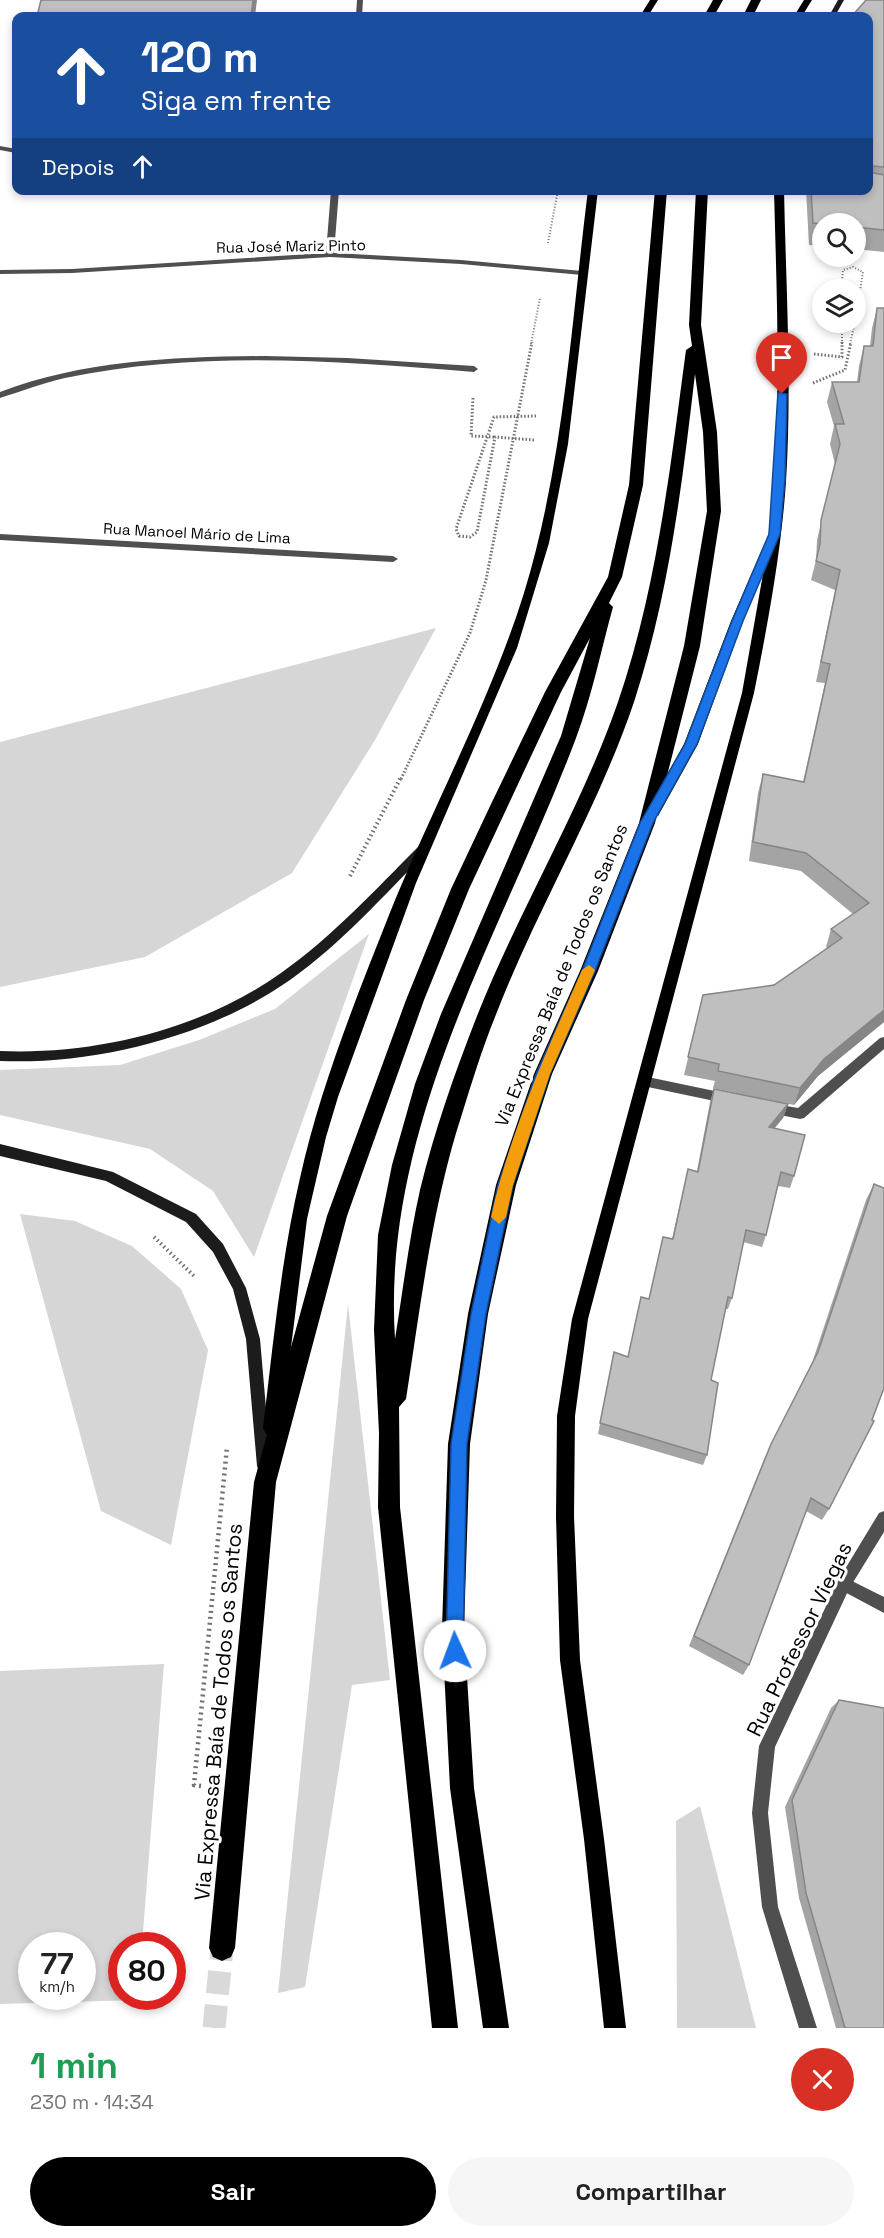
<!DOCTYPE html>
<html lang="pt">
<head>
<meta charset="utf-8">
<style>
	:root { --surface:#fff; --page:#f6f6f6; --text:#222; --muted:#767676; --accent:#000 }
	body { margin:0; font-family:"Space Grotesk",sans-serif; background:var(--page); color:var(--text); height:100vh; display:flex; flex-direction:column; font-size:22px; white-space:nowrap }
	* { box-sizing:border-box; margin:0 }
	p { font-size:20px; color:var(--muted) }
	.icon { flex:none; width:33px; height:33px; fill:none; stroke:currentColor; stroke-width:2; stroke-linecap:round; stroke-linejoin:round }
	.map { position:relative; height:2028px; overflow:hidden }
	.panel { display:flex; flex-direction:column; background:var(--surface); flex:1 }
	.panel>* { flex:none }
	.hud { position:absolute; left:12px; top:12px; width:861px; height:183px; border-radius:12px; box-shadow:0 3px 9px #0003; background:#1a4fa0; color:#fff; overflow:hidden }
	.buttons { position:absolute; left:812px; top:213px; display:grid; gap:12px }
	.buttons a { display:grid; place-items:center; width:54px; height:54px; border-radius:50%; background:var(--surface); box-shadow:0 3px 9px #0003; font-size:30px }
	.speed { position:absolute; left:18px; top:1932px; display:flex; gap:12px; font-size:30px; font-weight:700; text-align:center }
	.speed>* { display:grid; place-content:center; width:78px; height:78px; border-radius:50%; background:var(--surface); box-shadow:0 3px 9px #0003; line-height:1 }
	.speed small { font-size:15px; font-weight:400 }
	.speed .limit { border:9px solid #d22; background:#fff; color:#111 }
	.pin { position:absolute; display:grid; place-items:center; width:51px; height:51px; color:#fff; margin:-62px -26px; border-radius:50% 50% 50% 0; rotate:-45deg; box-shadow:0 0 6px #0007 }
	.pin .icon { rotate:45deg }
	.me { position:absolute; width:66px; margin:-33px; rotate:358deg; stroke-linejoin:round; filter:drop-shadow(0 0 4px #0008) }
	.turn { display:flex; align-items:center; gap:21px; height:126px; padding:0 30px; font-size:27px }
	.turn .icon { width:78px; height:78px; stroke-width:2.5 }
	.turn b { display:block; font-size:42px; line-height:51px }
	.then { display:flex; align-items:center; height:57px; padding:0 30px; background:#0003; gap:12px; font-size:22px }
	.round { display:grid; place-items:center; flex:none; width:63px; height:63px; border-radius:32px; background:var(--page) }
	.overview { display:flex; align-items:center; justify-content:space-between; height:102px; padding:0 30px }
	h1 { font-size:36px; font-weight:800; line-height:45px; color:#1e9e55 }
	.cta { display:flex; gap:12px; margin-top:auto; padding:12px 30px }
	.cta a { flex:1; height:69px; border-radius:36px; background:var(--accent); color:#fff; font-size:24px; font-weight:800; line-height:69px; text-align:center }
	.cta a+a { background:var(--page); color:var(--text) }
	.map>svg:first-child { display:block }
	.green { fill:#d6d6d6; fill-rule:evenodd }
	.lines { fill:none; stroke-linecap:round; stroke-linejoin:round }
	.highway-tunnel { stroke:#d9d9d9; stroke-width:23; stroke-dasharray:23 11; stroke-linecap:butt }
	.path-far3 { stroke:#717171; stroke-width:2; stroke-dasharray:1 2; stroke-linecap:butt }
	.path-far2 { stroke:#717171; stroke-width:3; stroke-dasharray:1.5 2; stroke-linecap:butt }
	.path-far1 { stroke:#717171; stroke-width:4; stroke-dasharray:1.5 3; stroke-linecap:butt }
	.path { stroke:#717171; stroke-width:4.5; stroke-dasharray:2 4; stroke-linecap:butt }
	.lane { fill:#4f4f4f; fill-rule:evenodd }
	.street { fill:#4f4f4f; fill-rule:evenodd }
	.secondary { fill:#1c1c1c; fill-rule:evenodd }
	.primary { fill:#000; fill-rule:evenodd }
	.highway { fill:#000; fill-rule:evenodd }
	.wall { fill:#a4a4a4 }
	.shaded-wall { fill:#868686 }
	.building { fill:#bfbfbf; stroke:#868686; stroke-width:1.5 }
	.route { fill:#1a73e8; stroke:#114b97; stroke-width:1.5 }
	.slow { fill:#f59e0b }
	.labels { text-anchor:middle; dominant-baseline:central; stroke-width:6; stroke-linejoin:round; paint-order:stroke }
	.far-street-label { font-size:15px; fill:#000; stroke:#fff }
	.street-label { font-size:18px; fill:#000; stroke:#fff }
	.near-street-label { font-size:21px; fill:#000; stroke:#fff }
</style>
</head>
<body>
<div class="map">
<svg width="884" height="2028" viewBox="0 0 884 2028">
	<rect width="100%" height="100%" fill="#fff"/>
	<path class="green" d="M 436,628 L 375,740 L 292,873 L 145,957 L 0,987 L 0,742 Z
		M 369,934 L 254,1257 L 213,1191 L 150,1149 L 0,1115 L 0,1070 L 120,1065 L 199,1040 L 275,1009 Z
		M 20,1214 L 75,1221 L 132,1246 L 181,1289 L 208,1350 L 171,1545 L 101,1511 Z
		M 348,1304 L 390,1680 L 352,1685 L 305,1987 L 278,1993 Z
		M 164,1664 L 142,1945 L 122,1946 L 122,1996 L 138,1997 L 138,2000 L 0,2004 L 0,1671 ZM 32,1946 L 82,1946 L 82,1996 L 32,1996 Z
		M 700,1806 L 756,2028 L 677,2028 L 676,1821 Z"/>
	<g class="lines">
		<path class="highway-tunnel" d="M 214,2028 L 222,1948"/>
		<path class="path-far3" d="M 548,243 L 558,190
			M 841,290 L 843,270 L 853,267 L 863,272 L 855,322
			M 842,322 L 842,344
			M 531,344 L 540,298
			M 850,344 L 855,322"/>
		<path class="path-far2" d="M 814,354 L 842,357 L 842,342
			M 813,383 L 845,370 L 851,342
			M 473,398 L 471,436 L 495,437
			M 534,440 L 495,437 L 477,532 L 470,537 L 459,536 L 456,529 L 494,417 L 536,416
			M 401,779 L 470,633 L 486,580 L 532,342"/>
		<path class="path-far1" d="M 350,876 L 401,777
			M 154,1237 L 194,1276"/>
		<path class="path" d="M 201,1786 L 194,1785 L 227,1447"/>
		<path class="lane" d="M 884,1037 L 884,1049 L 804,1118 L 800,1119 L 765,1112 L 763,1108 L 765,1104 L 769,1103 L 798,1108 L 880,1038 Z
			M 643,1076 L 729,1094 L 733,1095 L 735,1099 L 733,1103 L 729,1104 L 643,1086 L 639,1085 L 637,1081 L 639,1077 Z
			M 844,1577 L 884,1597 L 884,1613 L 839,1589 L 837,1584 L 839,1579 Z"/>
		<path class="street" d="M 357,0 L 363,0 L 362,16 L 356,16 Z
			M 0,146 L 16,149 L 16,153 L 0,150 Z
			M 331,190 L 339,190 L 334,253 L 461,260 L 582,271 L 586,273 L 582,275 L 461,264 L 330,257 L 72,273 L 0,274 L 0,270 L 72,269 L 326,253 Z
			M 265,356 L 347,358 L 474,366 L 478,369 L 474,372 C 339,361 199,350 65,378 C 43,383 22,391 0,398 L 0,392 C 84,360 176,357 265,356 Z
			M 0,534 L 393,556 L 398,559 L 393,562 L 0,540 Z
			M 884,1511 L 884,1532 L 849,1589 L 775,1747 L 768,1813 L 778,1907 L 817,2028 L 799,2028 L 762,1907 L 752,1813 L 759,1746 L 839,1579 L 879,1513 Z"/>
		<path class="secondary" d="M 838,0 L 844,0 L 835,16 L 829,16 Z
			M 423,845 L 429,849 L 427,852 C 383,896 341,944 290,980 C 210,1036 97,1065 0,1061 L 0,1051 C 97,1055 202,1029 281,973 C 332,937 375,890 419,846 Z
			M 0,1144 L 113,1172 L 196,1214 L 223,1244 L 246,1288 L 260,1339 L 271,1466 L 269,1471 L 264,1473 L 259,1471 L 257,1466 L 246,1339 L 233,1289 L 213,1252 L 186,1222 L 106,1181 L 0,1156 Z"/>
		<path class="primary" d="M 650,0 L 658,0 L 648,16 L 640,16 Z
			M 804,0 L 812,0 L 802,16 L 794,16 Z
			M 588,190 L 598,190 L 568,444 L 549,543 L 517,648 L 416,883 L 338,1097 L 326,1137 L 307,1219 L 281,1428 L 278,1434 L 272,1437 L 266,1434 L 263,1428 C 273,1345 281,1260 300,1178 C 320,1088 355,1001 389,915 C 432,808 490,702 524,593 C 564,462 571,325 588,190 Z
			M 774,190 L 784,190 C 786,287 792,385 786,482 C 781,553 768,623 754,693 L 588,1319 L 575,1416 L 574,1516 L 580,1660 L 604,1839 L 626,2028 L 604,2028 L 584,1839 L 560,1660 L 556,1516 L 557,1416 L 572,1319 L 742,693 L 763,574 L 743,621 L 698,744 L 658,816 L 648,816 L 646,812 L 684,744 L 731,621 L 761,552 L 767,548 C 783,430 777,310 774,190 Z"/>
		<path class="highway" d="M 713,0 L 723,0 L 714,16 L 704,16 Z
			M 751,0 L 761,0 L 753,16 L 743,16 Z
			M 655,190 L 667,190 L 643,485 L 622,577 L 609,603 L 613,607 C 601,650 592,696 576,738 C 503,932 381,1123 395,1339 C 403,1290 409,1239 420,1190 C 434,1132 455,1072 477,1016 C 519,910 580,811 618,702 C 657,588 670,469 686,350 L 692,346 L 689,325 L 696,190 L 708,190 L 701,325 L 717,432 L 721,511 L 700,646 L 655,823 L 598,971 L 552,1074 L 516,1185 L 488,1314 L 470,1444 L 464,1629 L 474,1788 L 509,2028 L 483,2028 L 450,1788 L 442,1629 L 448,1444 L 468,1314 L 496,1185 L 534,1074 L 580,971 L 639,823 L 684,646 L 707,511 L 703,432 L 695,374 C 682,485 669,595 634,702 C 597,811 536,910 495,1017 C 482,1049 472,1082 462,1114 C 432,1206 421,1303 406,1399 L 399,1407 L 400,1507 L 458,2028 L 432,2028 L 378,1507 L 379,1433 L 374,1330 L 378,1235 L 392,1165 L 415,1084 L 441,1014 L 561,736 L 590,638 L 561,692 L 469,889 L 424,1000 L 347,1216 L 276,1482 L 235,1948 L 231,1957 L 222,1961 L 213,1957 L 209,1948 L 254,1482 L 327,1216 L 406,1000 L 451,889 L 492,802 L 545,692 L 608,577 L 629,485 Z"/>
	</g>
	<path class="wall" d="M 884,0 L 884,252 L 855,249 L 855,224 L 822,224 L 822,246 L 809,245 L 806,190 L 868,190 Z
		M 877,308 L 884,308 L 884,1022 L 818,1076 L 794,1105 L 713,1088 L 715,1081 L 684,1075 L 703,995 L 774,985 L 827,948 L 826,947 L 831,929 L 853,914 L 801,871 L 749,861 L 758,793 L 763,774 L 803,782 L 825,683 L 816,682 L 835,590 L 811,580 L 816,560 L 817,540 L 835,464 L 830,444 L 834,426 L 827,402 L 832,382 L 857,382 L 859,366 L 864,346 L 870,346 L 872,328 Z
		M 714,1089 L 788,1104 L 783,1118 L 774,1128 L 794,1176 L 790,1188 L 778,1186 L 766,1235 L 762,1247 L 743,1242 L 732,1298 L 728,1309 L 725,1309 L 711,1380 L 707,1455 L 703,1465 L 598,1434 L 614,1352 L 628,1357 L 649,1299 L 672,1239 L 688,1169 L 697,1171 L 710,1102 Z
		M 874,1184 L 829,1509 L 822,1520 L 806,1511 L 749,1665 L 743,1675 L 689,1646 L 765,1457 L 812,1363 L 866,1200 Z
		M 839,1700 L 884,2028 L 836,2028 L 799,1898 L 785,1807 L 831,1708 Z"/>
	<path class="shaded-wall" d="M 253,0 L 257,0 L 255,16 L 251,16 Z
		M 868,166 L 872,166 L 868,184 Z
		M 884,1010 L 884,1022 L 818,1076 L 794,1105 L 800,1088 L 824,1059 Z
		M 788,1104 L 783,1118 L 765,1140 L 769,1127 Z"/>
	<path class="building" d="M 41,0 L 253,0 L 251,16 L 37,16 Z
		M 866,0 L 884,0 L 884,167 L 872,166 L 868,166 L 868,16 L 852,16 Z
		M 868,172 L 884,175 L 884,230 L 855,227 L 855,224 L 822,224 L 813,223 L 811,190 L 868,190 Z
		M 877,308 L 884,308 L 884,1010 L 824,1059 L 800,1088 L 718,1071 L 719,1064 L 688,1057 L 703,995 L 774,985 L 842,938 L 831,929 L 869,903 L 806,853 L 753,842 L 763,774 L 804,782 L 830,664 L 821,662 L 840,570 L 816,561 L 820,544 L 821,520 L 840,444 L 835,424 L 844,424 L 832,382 L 859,382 L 864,346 L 873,346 Z
		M 714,1089 L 788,1104 L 769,1127 L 805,1135 L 794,1176 L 781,1172 L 766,1235 L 746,1230 L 732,1298 L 728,1297 L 711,1380 L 718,1383 L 707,1455 L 600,1423 L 614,1352 L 628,1357 L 641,1297 L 649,1299 L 663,1237 L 673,1239 L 688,1169 L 698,1172 Z
		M 874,1184 L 884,1188 L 884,1388 L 872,1420 L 874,1421 L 829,1509 L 811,1498 L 749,1665 L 694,1636 L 771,1444 L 818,1352 Z
		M 839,1700 L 884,1708 L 884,2028 L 845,2028 L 806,1893 L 792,1800 Z"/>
	<path class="route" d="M 778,392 L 787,394 L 785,480 L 780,534 L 743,621 L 697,744 L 653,823 L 595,971 L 550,1074 L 513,1185 L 486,1314 L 467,1444 L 463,1651 L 461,1658 L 455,1660 L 448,1658 L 446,1651 L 451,1444 L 471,1314 L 498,1185 L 536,1074 L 582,971 L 640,823 L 685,744 L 732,621 L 769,534 Z"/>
	<path class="slow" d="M 589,965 L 595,970 L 550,1074 L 513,1185 L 506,1217 L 499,1224 L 491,1217 C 510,1131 547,1051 582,970 Z"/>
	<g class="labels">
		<g class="far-street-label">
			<text transform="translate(291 246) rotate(-1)">Rua José Mariz Pinto</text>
			<text transform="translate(197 533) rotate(3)">Rua Manoel Mário de Lima</text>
		</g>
		<g class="street-label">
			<text transform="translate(561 975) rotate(-68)">Via Expressa Baía de Todos os Santos</text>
		</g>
		<g class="near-street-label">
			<text transform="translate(799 1639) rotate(-64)">Rua Professor Viegas</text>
			<text transform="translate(218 1712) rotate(-85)">Via Expressa Baía de Todos os Santos</text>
		</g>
	</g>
</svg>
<div class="buttons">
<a><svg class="icon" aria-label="search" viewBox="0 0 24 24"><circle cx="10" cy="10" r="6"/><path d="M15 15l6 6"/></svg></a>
<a><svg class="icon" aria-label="layers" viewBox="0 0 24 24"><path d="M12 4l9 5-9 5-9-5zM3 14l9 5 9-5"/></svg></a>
</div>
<div class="speed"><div>77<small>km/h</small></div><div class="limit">80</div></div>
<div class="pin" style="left:782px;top:394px;background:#d93025"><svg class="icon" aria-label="arrive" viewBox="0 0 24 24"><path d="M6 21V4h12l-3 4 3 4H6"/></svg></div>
<svg class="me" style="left:455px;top:1651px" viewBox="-20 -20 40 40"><circle r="19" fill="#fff"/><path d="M0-13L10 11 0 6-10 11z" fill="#1a73e8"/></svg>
<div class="hud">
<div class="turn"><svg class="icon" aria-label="ahead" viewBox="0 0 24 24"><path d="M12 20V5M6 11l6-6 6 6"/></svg><div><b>120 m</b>Siga em frente</div></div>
<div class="then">Depois<svg class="icon" aria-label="ahead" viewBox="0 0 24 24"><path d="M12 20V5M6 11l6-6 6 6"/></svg></div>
</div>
</div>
<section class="panel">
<div class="overview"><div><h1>1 min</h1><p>230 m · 14:34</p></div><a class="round" style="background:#d93025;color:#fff"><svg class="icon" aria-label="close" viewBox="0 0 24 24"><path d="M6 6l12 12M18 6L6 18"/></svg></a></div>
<div class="cta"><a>Sair</a><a>Compartilhar</a></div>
</section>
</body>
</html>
